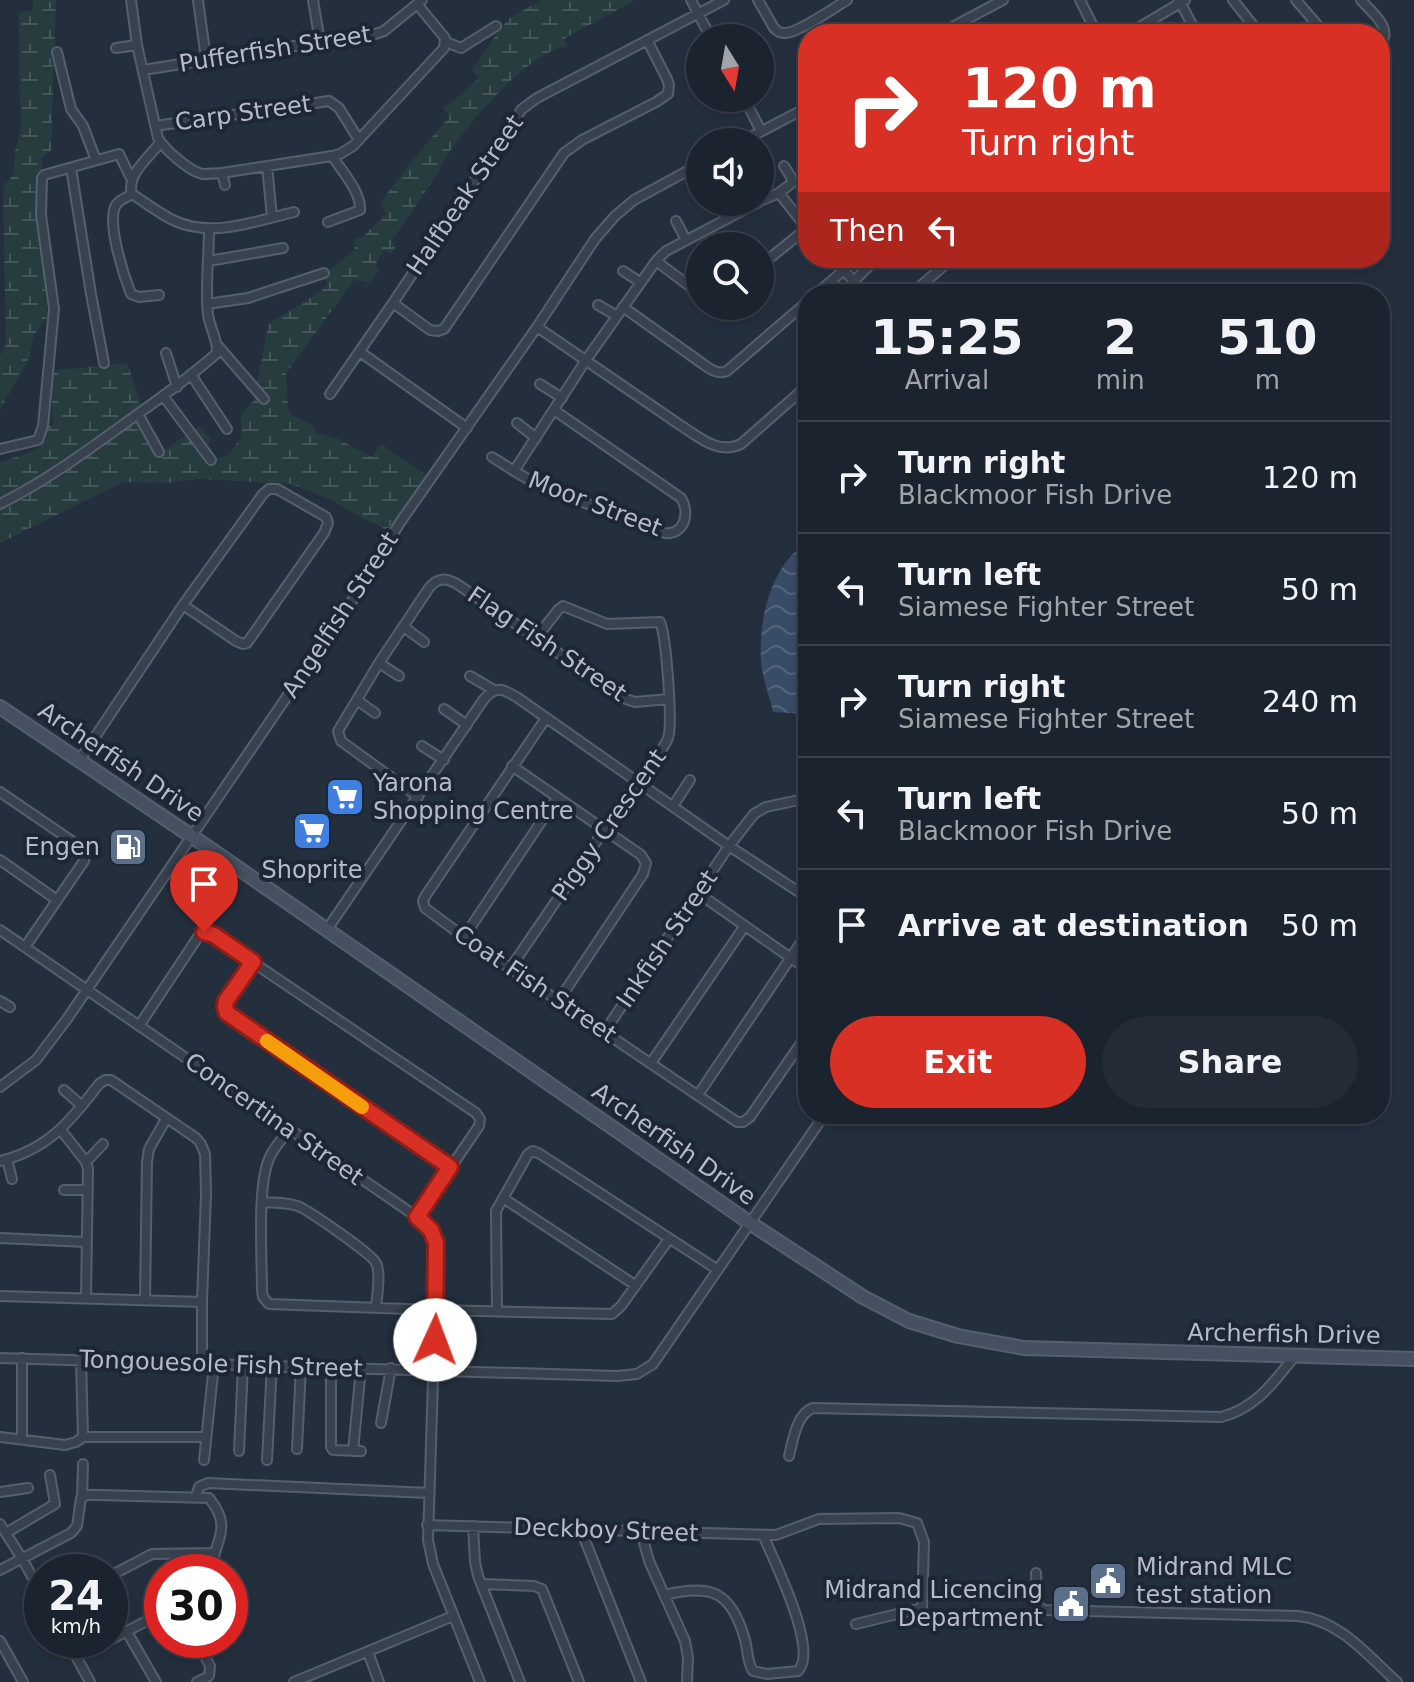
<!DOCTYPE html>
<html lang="en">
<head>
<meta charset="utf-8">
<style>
	:root { --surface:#1b232e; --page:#242b36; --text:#f1f3f6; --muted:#a0a4aa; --line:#39404a; --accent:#d93025 }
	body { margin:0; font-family:"DejaVu Sans",sans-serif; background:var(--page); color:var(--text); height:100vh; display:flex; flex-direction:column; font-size:30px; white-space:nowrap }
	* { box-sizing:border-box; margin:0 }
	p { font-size:26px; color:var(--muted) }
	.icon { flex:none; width:44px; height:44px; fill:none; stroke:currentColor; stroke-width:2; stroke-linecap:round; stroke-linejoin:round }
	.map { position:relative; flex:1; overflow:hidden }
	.details { position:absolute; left:798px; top:284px; width:592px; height:840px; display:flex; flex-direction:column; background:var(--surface); border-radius:32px; box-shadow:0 4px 12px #0003,0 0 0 2px var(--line) }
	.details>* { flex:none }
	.top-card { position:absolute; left:798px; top:24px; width:592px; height:244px; border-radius:32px; box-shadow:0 4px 12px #0003,0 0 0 2px var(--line); background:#d93025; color:#fff; overflow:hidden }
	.needle { width:52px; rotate:169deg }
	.tools { position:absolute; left:686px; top:24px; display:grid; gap:16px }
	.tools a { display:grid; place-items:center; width:88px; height:88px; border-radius:50%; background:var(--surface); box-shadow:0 4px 12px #0003,0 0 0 2px var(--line); font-size:40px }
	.speed { position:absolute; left:24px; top:1554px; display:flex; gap:16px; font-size:40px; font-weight:700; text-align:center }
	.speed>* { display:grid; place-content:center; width:104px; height:104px; border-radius:50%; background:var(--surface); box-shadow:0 4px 12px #0003,0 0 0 2px var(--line); line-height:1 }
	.speed small { font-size:20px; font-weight:400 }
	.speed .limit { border:12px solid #d22; background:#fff; color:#111 }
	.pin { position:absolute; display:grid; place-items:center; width:68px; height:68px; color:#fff; margin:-82px -34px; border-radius:50% 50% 50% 0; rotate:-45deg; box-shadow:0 0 8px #0007 }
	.pin .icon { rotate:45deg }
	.me { position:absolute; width:88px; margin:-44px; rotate:2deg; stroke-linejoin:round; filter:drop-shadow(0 0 6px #0008) }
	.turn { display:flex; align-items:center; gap:28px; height:168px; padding:0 32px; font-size:36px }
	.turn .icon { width:104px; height:104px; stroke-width:2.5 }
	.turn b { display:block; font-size:56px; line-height:68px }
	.then { display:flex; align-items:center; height:76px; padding:0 32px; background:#0003; gap:16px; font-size:30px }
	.eta { display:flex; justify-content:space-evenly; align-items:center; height:136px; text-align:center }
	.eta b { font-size:48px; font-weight:800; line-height:56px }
	.action { display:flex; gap:16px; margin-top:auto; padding:16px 32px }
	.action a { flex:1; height:92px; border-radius:48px; background:var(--accent); color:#fff; font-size:32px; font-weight:800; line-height:92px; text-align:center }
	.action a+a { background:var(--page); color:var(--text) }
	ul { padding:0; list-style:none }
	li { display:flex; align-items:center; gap:24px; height:112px; padding:0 32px; border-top:2px solid var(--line) }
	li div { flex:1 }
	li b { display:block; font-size:30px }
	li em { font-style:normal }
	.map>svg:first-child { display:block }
	.wetland { fill:url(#wetland-marsh) }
	.water { fill:url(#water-waves) }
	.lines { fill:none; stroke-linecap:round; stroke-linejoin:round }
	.street-casing { stroke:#565f6c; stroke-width:12 }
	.secondary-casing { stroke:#565f6c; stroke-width:16 }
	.street { stroke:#38414e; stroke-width:8 }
	.secondary { stroke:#465061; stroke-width:12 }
	.route-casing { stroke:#8d1f18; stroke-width:20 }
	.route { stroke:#d93025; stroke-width:14 }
	.slow { stroke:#f59e0b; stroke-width:14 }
	.labels { text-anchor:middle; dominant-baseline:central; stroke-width:8; stroke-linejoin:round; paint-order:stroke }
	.street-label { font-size:24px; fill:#b4bcc9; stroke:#1d2633 }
	.poi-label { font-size:24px; fill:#b4bcc9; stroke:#1d2633; text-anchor:start }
</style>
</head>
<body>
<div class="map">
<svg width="1414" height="1682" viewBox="0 0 1414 1682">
	<defs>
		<pattern id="wetland-marsh" width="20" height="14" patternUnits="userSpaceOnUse" patternTransform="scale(2)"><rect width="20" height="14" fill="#263c3f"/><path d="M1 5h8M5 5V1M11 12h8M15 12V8" fill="none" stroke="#435659"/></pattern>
		<pattern id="water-waves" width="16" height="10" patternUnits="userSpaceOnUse" patternTransform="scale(2)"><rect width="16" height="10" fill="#394c67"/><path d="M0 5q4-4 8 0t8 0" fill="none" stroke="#53647b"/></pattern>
	</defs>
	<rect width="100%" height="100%" fill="#242f3e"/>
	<path class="wetland" d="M 33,0 L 56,0 L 51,151 L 42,157 L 39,216 L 47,318 L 34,335 L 28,360 L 0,410 L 0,355 L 6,345 L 3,197 L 4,186 L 14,173 L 15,152 L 21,126 L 19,75 L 19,13 L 33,10 Z
		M 538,0 L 635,0 L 564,39 L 568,47 C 532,45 450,141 438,173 L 391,242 L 396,246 L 391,254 L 384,250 L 375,265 L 380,269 L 369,283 L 355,279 L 286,373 L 288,408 L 292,415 L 314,426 L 315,433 L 338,439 L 372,457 L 381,444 L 428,476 L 387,530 L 364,519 L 331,500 L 291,484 L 201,479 L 165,483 L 123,482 L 0,543 L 0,463 L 40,448 L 44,430 L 53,424 L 50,371 L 127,363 L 146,418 L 165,450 L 199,426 L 211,439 L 204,451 L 213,460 L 228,455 L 242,437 L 241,416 L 254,400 L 268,324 L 302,304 L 327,286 L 324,275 L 355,249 L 354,239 L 364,236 L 386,213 L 380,203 C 402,173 425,144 450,116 L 442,108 L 452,102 L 479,78 L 472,69 L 501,28 L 510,18 L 538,2 Z"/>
	<path class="water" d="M 808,542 L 808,714 L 773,712 C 770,699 765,684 762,670 C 756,629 769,564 808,542 Z"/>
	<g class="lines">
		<g class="street-casing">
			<path id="street" d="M 131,0 L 137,45 L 158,138 C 164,149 190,172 203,174 C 209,174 216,173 222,173 L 332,156 L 340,154 L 353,146 L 444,48 L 445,38 L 417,4
				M 198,0 L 206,59
				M 313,0 L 320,42
				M 691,0 L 711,38
				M 758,0 L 774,28 C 779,32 779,33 786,33 C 801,31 834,8 847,0
				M 1080,0 L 1097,34
				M 1179,0 L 1197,34
				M 1233,0 L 1260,34
				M 1296,0 L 1325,34
				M 1361,0 C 1372,13 1394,28 1380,45
				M 939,34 L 1003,0
				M 1128,34 L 1185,0
				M 446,42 L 461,48 L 496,26
				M 116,48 L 137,45
				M 57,52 L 71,109 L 83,126 L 96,160
				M 143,70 L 320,42 L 367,37 L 384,31 L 422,0
				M 744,98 L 761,131
				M 155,126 L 329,101 L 339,108 L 359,140
				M 741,142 L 808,107
				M 160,143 C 149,157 126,175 132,194 C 146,203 160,214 175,221 C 213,238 256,221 294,212
				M 267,166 L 272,217
				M 71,168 L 91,294 L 104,363
				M 222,173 L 225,185
				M 779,193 L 808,230
				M 132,194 C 126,198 120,199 116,205 C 106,222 124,276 131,294 L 139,297 L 159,295
				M 760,201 L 779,193 L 792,183 L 791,177 L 784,166
				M 676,221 L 686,240
				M 328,222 L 360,210 C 361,192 342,171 332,156
				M 833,258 L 865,294
				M 209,261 L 283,248
				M 656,261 L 700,294
				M 760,266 L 806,229
				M 623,271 L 640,282
				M 854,281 L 870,265
				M 816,294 L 844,270
				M 911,294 L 953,258
				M 393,303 L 430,330 L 438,331 L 444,329 L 564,153 L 582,140 L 656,102 L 668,94 L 669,85 L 667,79 L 647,40
				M 207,304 L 248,298 L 324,273
				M 598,305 L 617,316
				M 623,307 L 703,364 C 710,369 717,375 727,371 L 808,301
				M 537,327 L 680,425 C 699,437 718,455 741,444 L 808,385
				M 218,346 L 264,399
				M 360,352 L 467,428
				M 166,353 L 177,387
				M 192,376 L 227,429
				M 540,384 L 562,398
				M 330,394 L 393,303 L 522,109 L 537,98 L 724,0
				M 164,397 L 211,460
				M 554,410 L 681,498 C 690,512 685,535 665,533 L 540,486 L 514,471 L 586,360 L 656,261 L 666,251 L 759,202
				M 138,414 L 159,452
				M 517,423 L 536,438
				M 0,449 L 38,440 L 43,426 L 54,309 L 41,215 L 42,178 L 44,175 L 119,154 L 131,178
				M 492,457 L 514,471
				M 0,504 C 44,482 84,453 124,424 C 156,401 188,379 217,353 C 218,340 210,328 208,315 C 205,287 209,257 209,230
				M 404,627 L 424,642
				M 379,663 L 399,676
				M 470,676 L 494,690
				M 357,700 L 375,713
				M 444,709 L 467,725
				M 546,718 L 426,895 L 423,901 L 425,908 L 464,937 L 737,1122 L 743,1122 L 750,1117 L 808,1033
				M 422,746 L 444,760
				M 79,761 L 183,605 L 263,494 L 269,489 L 277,489 L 326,517 L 328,523 L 324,533 L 247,643 L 243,644 L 236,641 L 183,605
				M 512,766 L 641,855 L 646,863 L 643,874 L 559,1000
				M 0,792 L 82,848 L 85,854 L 84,861 L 25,947
				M 418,797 L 341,741 L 338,731 L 379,663 L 429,588 C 438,577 446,578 457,584 L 626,699 L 635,702 L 669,699
				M 673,806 L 690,780
				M 0,860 L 57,900
				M 698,893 L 808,970
				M 0,930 L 417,1217 L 434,1234 L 437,1252 L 428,1540 L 433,1564 L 480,1682
				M 326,931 L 484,699 C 497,685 503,689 518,698 L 729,846 L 808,898
				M 464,937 L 557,798
				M 253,962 L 226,1001 L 225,1007 L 227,1013 L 450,1167
				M 511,967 C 553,906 594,845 636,783 C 645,770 663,752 668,738 C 673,724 666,635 660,622 L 607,624 L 563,606 L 558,610 L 537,637
				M 0,1001 L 10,1007
				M 139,1026 L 198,937 L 202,933 L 208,932 L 476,1113 L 480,1119 L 479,1126 L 417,1217
				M 605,1031 L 729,846 L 754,814 L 766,807 L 808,798
				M 651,1063 L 744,927
				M 0,1087 L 36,1060 L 67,1019 L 350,604 L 399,524 L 537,327 L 595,239 L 615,216 L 634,200 L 700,164
				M 64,1090 L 82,1106
				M 698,1095 L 808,932
				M 290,1129 C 283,1138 273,1148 269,1159 C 257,1186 262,1259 262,1291 L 263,1297 L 269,1304 L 436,1310 L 612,1314 L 621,1306 L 669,1239
				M 61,1130 L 86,1162 L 88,1169 L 86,1298
				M 7,1159 L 12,1179
				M 0,1161 C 47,1150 71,1121 99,1084 L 105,1080 L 111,1080 L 196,1138 L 201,1144 L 205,1154 L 206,1194 L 202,1302 L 202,1364
				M 86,1162 L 103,1144
				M 64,1190 L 88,1190
				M 503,1198 L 635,1285
				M 262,1202 C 275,1203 289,1202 300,1207 C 312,1213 372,1254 376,1263 C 381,1272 377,1297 376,1307
				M 0,1238 L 87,1242
				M 0,1296 L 202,1302
				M 145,1300 L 147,1162 L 149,1149 L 166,1119
				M 497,1312 L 496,1211 L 528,1154 L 533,1151 L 540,1154 L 718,1270
				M 0,1358 L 617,1376 L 637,1374 L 653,1364 L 825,1114
				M 81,1360 L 83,1437 L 206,1437
				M 333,1367 L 331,1379 L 331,1447 L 333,1450 L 361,1451
				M 381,1423 L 391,1368
				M 0,1437 L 65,1445 L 76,1442 L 83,1437
				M 22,1439 L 22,1358
				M 297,1449 L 301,1366
				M 239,1451 L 243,1365
				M 353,1451 L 361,1368
				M 789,1456 C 793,1441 796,1414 813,1408 L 1221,1417 C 1255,1409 1273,1383 1294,1357
				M 204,1460 L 214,1364
				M 267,1460 L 272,1365
				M 0,1492 L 28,1488
				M 196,1496 L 199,1487 L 208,1483 L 429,1493
				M 82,1497 L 83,1464
				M 0,1524 L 23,1560 L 42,1595
				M 427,1525 L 776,1535 L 819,1519 L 899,1518 L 917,1523 L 924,1542 L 922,1608 L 856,1624
				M 473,1526 L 475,1562 L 478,1576 L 520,1682
				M 581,1530 L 641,1682
				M 641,1532 L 649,1561 L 685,1641 L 688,1658 L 687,1682
				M 6,1533 L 55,1504 L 50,1475
				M 0,1570 L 71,1533 L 77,1526 L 81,1498 L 87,1495 L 99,1495 L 209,1498 C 234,1529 214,1540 211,1572
				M 1036,1573 L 1037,1601 L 1038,1605 L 1043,1610 L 1298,1616 C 1340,1620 1368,1656 1397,1682
				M 110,1576 L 152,1554 L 214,1553
				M 481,1584 L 534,1586 L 542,1589 L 579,1682
				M 665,1595 C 713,1583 732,1593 745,1640 C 748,1651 747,1662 753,1671 L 767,1674 L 798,1671 C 819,1650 774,1561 763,1535
				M 127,1632 L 156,1682
				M 67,1640 L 90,1682
				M 110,1640 L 162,1613
				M 196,1640 L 210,1666 L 209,1676 L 197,1682
				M 0,1641 L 23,1682
				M 368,1652 L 379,1682
				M 76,1656 L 109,1640
				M 294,1682 L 453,1616"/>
		</g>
		<g class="secondary-casing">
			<path id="secondary" d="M 0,707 L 209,848 L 750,1223 L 863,1297 L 909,1321 L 958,1336 L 1024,1348 L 1414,1359"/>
		</g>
		<use href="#street" class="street"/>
		<use href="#secondary" class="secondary"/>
	</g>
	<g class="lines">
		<g class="route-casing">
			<path id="route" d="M 204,932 L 214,935 L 253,962 L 226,1001 L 225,1007 L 227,1013 L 450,1167 L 417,1217 L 431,1230 L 436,1243 L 435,1340"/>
		</g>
		<use href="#route" class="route"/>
		<path class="slow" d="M 267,1041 L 362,1107"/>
	</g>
	<defs>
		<g id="supermarket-square" transform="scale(2)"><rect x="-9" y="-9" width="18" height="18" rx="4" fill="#3f7fe0" stroke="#1d2633"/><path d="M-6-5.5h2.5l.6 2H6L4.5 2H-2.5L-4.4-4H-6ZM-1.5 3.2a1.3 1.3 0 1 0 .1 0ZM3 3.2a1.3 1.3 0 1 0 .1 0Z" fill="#fff"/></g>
		<g id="fuel-square" transform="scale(2)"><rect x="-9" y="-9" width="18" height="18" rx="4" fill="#5c6f8a" stroke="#1d2633"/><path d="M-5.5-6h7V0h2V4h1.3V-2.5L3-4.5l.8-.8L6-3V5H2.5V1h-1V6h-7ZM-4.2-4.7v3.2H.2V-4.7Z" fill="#fff"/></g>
		<g id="civic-square" transform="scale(2)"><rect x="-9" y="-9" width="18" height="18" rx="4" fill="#5c6f8a" stroke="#1d2633"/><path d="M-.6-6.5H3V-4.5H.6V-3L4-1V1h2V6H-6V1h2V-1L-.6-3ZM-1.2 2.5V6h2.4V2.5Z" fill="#fff"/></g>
	</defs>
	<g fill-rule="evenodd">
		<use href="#supermarket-square" x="345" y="797"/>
		<use href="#supermarket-square" x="312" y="831"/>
		<use href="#fuel-square" x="128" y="847"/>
		<use href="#civic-square" x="1108" y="1581"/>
		<use href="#civic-square" x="1071" y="1604"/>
	</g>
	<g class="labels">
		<g class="street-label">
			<text transform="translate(275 49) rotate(-9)">Pufferfish Street</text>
			<text transform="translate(243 113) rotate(-8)">Carp Street</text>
			<text transform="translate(465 195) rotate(-56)">Halfbeak Street</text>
			<text transform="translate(595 504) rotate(21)">Moor Street</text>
			<text transform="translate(340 615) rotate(-57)">Angelfish Street</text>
			<text transform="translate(547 644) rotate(34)">Flag Fish Street</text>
			<text transform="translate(121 762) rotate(34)">Archerfish Drive</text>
			<text transform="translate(609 825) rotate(-55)">Piggy Crescent</text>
			<text transform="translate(667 939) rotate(-56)">Inkfish Street</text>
			<text transform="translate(535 984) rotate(34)">Coat Fish Street</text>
			<text transform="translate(274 1119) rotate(35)">Concertina Street</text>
			<text transform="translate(674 1144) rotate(35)">Archerfish Drive</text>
			<text transform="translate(1284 1334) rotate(1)">Archerfish Drive</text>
			<text transform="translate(221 1364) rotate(2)">Tongouesole Fish Street</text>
			<text transform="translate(606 1530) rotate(2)">Deckboy Street</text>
		</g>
		<g class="poi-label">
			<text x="373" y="783">Yarona<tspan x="373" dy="28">Shopping Centre</tspan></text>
			<text x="100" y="847" text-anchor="end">Engen</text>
			<text x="312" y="870" text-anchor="middle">Shoprite</text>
			<text x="1136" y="1567">Midrand MLC<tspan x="1136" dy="28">test station</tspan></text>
			<text x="1043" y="1590" text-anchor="end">Midrand Licencing<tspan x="1043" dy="28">Department</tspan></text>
		</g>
	</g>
</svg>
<div class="tools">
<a><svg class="needle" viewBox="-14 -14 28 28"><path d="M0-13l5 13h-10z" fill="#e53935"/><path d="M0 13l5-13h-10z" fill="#a0a4aa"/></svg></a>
<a><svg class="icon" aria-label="sound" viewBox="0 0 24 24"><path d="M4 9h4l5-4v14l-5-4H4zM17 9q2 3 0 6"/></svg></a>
<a><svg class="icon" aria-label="search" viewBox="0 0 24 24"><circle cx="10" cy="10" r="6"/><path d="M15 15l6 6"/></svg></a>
</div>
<div class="speed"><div>24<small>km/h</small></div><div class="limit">30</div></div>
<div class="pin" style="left:204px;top:932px;background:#d93025"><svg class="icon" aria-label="arrive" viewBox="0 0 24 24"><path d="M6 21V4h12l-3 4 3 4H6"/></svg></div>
<svg class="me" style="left:435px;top:1340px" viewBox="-20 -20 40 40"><circle r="19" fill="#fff"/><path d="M0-13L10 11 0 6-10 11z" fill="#d93025"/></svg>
<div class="top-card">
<div class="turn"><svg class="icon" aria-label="right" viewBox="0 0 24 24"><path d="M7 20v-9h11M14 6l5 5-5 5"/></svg><div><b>120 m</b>Turn right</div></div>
<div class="then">Then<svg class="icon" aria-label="left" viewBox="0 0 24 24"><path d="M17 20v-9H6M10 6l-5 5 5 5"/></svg></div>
</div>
<section class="details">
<div class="eta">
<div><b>15:25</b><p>Arrival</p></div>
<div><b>2</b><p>min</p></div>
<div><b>510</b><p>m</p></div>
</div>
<ul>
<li><svg class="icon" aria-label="right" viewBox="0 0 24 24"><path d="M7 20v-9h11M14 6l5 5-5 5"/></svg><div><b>Turn right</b><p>Blackmoor Fish Drive</p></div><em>120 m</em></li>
<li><svg class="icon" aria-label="left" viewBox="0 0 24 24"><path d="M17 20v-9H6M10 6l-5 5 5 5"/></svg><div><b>Turn left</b><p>Siamese Fighter Street</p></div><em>50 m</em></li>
<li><svg class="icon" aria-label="right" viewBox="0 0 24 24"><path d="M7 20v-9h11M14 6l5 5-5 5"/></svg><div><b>Turn right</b><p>Siamese Fighter Street</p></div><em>240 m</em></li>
<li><svg class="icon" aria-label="left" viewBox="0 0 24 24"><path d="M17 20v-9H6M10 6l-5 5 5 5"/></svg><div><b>Turn left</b><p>Blackmoor Fish Drive</p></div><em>50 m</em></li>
<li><svg class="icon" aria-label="arrive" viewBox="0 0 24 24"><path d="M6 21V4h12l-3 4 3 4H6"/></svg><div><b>Arrive at destination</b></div><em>50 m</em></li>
</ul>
<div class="action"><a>Exit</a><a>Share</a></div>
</section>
</div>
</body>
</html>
